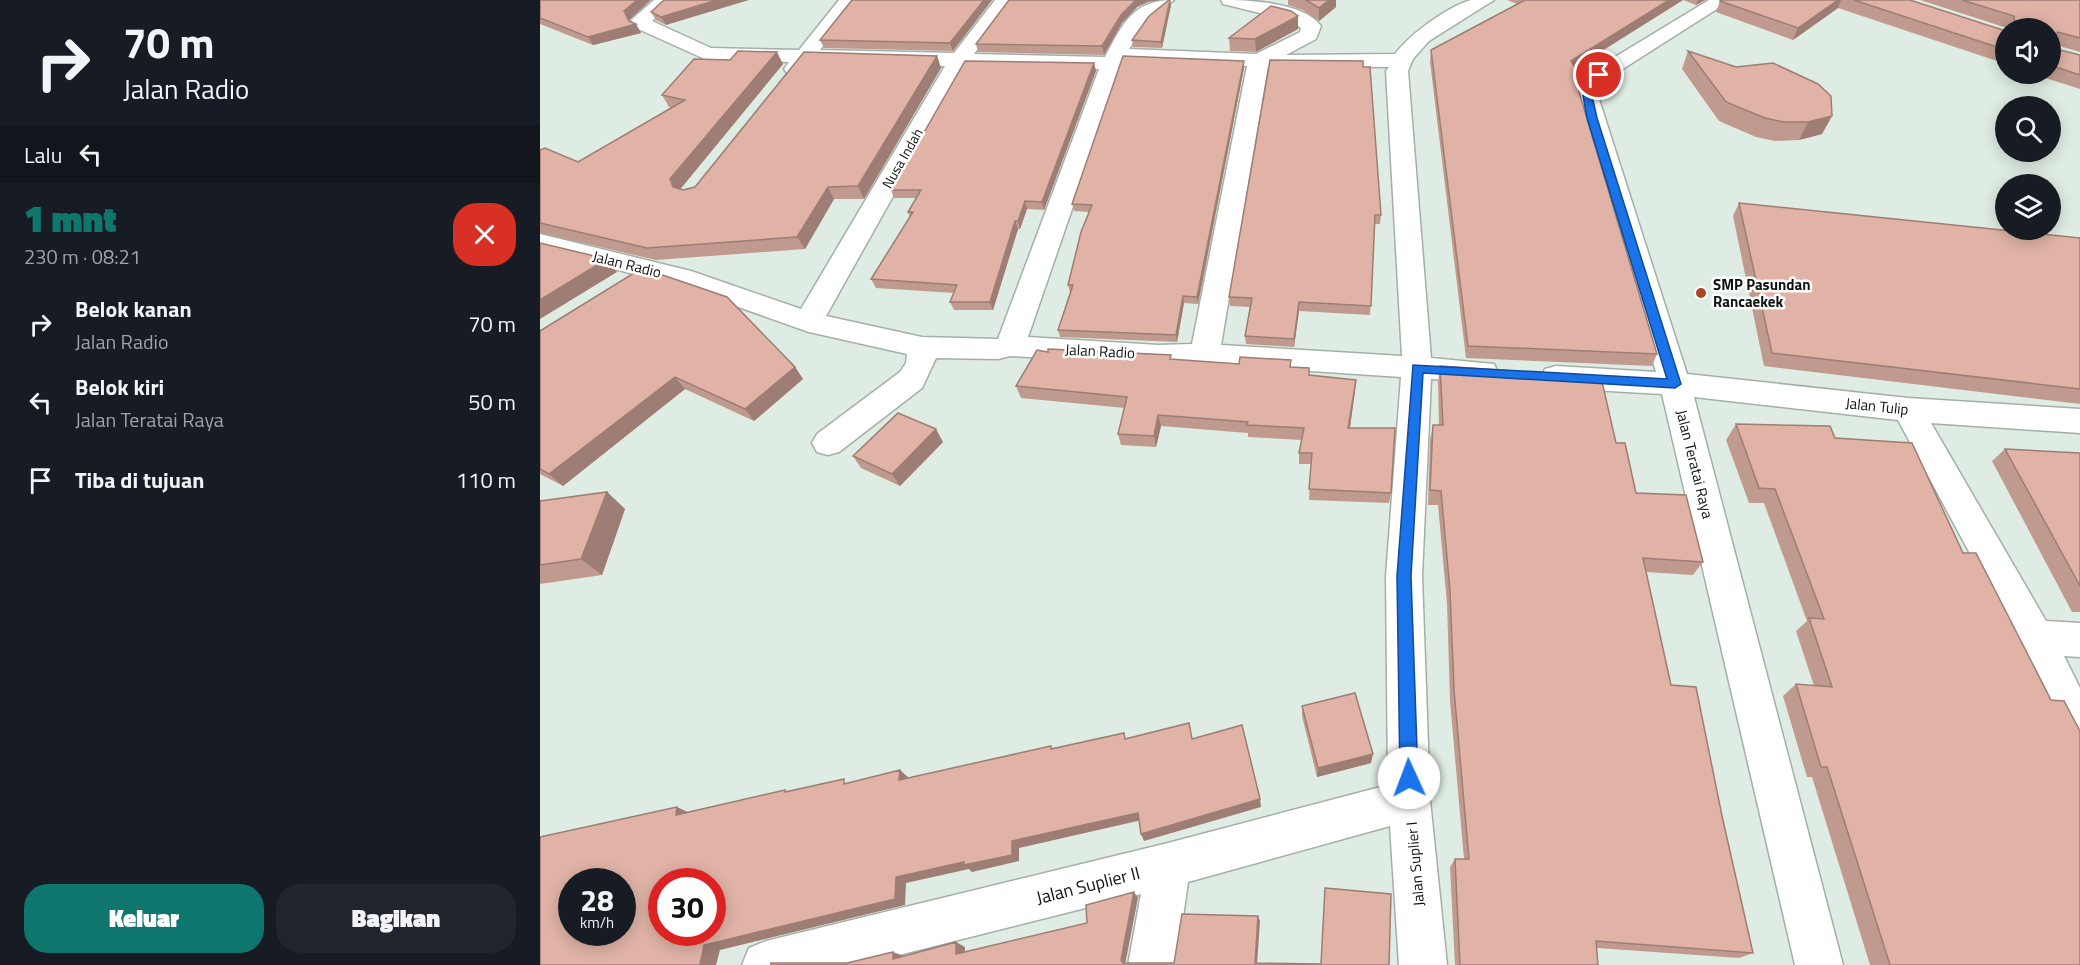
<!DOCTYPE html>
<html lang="id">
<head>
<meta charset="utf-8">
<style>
	:root { --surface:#171b24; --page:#20242c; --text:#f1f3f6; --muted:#9ea1a6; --accent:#0f766e }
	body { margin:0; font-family:"Titillium Web",sans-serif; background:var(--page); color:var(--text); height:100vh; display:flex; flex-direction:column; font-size:22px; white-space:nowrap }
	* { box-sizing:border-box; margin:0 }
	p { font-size:20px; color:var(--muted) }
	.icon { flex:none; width:33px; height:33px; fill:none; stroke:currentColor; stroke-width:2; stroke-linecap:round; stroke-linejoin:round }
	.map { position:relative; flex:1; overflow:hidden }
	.details { display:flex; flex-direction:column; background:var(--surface); width:540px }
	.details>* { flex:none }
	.top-card { background:#171b24; color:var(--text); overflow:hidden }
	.controls { position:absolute; left:1455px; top:18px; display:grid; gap:12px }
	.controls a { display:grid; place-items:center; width:66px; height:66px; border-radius:50%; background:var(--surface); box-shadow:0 3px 15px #0003; font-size:30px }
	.speed { position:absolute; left:18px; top:868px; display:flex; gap:12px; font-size:30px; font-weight:700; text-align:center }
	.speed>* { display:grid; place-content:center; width:78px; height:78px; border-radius:50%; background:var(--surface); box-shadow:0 3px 15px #0003; line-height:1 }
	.speed small { font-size:15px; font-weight:400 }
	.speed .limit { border:9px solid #d22; background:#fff; color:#111 }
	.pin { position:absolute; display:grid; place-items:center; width:51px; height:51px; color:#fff; margin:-26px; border:3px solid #fff; border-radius:50%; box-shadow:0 2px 6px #0007 }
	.me { position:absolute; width:66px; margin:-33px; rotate:358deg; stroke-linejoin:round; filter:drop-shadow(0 0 4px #0008) }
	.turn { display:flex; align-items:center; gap:21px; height:126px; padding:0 24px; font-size:27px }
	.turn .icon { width:78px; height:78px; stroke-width:2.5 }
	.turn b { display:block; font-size:42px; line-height:51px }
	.then { display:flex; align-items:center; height:57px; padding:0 24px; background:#0003; gap:12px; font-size:22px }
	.round { display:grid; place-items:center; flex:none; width:63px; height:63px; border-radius:24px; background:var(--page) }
	.headline { display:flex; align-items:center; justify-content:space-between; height:102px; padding:0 24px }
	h1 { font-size:36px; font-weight:800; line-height:45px; color:var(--accent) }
	.cta { display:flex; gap:12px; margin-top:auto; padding:12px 24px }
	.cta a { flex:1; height:69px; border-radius:24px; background:var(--accent); color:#fff; font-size:24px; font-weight:800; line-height:69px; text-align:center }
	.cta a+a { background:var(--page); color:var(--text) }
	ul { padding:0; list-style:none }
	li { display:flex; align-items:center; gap:18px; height:78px; padding:0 24px }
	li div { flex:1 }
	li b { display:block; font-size:22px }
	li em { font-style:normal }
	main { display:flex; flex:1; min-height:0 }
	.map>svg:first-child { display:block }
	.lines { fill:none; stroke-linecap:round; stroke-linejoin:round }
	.street-casing { stroke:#a3afa7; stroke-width:3 }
	.street { fill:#fff; fill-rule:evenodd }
	.wall { fill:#c19a8f }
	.shaded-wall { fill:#9d7d74 }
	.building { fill:#e0b3a6; stroke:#9d7d74; stroke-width:1.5; fill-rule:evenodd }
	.route { fill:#1a73e8; stroke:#114b97; stroke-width:1.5 }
	.poi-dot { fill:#ac4426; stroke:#fff; stroke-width:2 }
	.labels { text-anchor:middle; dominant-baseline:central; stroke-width:5; stroke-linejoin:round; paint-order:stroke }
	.far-street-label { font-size:14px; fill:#0e1310; stroke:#fff }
	.street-label { font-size:15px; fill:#0e1310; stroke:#fff }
	.poi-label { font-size:15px; font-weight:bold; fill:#0e1310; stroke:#fff; text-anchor:start }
	.near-street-label { font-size:18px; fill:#0e1310; stroke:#fff }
</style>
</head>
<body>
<main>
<section class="details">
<div class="top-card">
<div class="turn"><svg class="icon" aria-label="right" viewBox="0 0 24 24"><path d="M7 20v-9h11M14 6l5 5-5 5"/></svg><div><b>70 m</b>Jalan Radio</div></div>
<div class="then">Lalu<svg class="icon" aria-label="left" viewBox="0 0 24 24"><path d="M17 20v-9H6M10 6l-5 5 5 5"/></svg></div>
</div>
<div class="headline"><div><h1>1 mnt</h1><p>230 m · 08:21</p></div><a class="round" style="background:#d93025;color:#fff"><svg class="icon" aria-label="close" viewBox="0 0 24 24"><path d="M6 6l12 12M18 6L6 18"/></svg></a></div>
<ul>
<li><svg class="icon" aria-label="right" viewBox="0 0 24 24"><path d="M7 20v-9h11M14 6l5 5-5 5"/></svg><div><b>Belok kanan</b><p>Jalan Radio</p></div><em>70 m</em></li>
<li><svg class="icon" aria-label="left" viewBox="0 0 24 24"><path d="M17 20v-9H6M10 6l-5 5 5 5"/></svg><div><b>Belok kiri</b><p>Jalan Teratai Raya</p></div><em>50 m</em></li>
<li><svg class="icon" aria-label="arrive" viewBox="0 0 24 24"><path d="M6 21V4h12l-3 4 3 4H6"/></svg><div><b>Tiba di tujuan</b></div><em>110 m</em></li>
</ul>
<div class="cta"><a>Keluar</a><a>Bagikan</a></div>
</section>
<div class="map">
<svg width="1540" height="965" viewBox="0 0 1540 965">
	<rect width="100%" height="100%" fill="#dfece3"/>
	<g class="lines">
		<g class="street-casing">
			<path id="street" d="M 114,0 L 135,0 L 112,21 L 171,48 L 259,50 L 299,0 L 318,0 L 280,50 L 414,53 L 455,0 L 474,0 L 434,54 L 565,57 C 583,23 593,0 634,0 L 608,21 L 589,49 L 716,54 L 760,32 L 761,28 L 752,21 L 683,4 L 681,0 C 707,0 764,2 781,26 L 776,39 L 746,55 L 855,54 C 870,34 907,7 931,0 C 938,0 948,0 954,0 L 889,41 L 873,59 L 868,71 L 891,358 L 954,364 L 958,372 L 954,380 L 943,383 L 891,379 L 882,576 L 890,800 L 907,965 L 859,965 L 850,826 L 648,882 L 636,965 L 588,965 L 601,894 L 319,965 L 202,965 L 209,948 L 226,941 L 628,843 L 848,785 L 846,576 L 861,377 L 665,364 L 618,365 L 470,356 L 458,359 L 396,358 L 382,388 L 299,452 L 288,455 L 277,452 L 272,443 L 277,434 L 360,372 L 366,363 L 367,354 L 269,332 L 133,284 L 0,250 L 0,234 L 151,271 L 261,309 L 405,66 L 270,62 C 263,72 259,77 247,73 L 244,69 L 249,62 L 167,60 L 96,28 L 91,20 ZM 583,61 L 707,66 L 652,344 L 618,345 L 488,337 ZM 426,66 L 559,69 L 458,339 L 382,337 L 286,316 ZM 728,66 L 849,67 L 846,71 L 862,356 L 681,345 Z
				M 1169,0 L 1191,0 L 1067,79 L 1058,96 L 1147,374 L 1368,398 L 1540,409 L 1540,433 L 1391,423 L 1506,621 L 1540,623 L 1540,657 L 1524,656 L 1540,688 L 1540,749 L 1526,743 L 1482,650 L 1358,420 L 1154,397 L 1303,965 L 1255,965 L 1122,394 L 1016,388 L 1005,385 L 1001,377 L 1005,369 L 1016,366 L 1116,372 L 1036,96 L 1052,71 Z"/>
		</g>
		<use href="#street" class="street"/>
	</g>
	<path class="wall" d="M 0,0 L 89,20 L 101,33 L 53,45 L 0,24 Z
		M 124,0 L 126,25 L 116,20 L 111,12 Z
		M 312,0 L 452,0 L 413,51 L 284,48 L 280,40 Z
		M 748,0 L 796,0 L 796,7 L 779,21 L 763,10 L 748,5 Z
		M 967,0 L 1165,0 L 1156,5 L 1143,0 L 1035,68 L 1041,77 L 1038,89 L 1117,354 L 1112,366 L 926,358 L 890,62 L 891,50 L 977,4 Z
		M 1182,0 L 1370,0 L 1466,31 L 1466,64 L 1298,8 L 1253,40 L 1176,12 L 1180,1 Z
		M 1380,0 L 1540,0 L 1540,52 L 1516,45 L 1516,49 L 1540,55 L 1540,89 L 1493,74 L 1510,74 L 1510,28 L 1467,28 Z
		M 608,2 L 597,7 L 582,23 L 564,55 L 438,52 L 436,44 Z
		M 631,5 L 622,48 L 593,47 L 592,40 Z
		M 758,29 L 716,52 L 690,51 L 689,38 Z
		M 1148,51 L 1292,116 L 1282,134 L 1259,140 L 1235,141 L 1216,137 L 1179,121 L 1142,69 Z
		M 397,56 L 401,68 L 324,199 L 294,199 L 265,249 L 116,260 L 0,233 L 0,150 L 38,162 L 133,108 L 129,107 L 122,95 L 243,64 L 140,189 L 143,190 L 155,187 Z
		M 554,63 L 556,71 L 504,210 L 487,209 L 480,229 L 478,229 L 453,310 L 414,310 L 410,302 L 414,293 L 336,288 L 331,279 L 370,217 L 368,212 L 376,198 L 354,198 L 351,190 Z
		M 823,67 L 841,215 L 840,224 L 835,224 L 830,315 L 759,311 L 754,347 L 706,344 L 705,336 L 710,307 L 690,306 L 689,297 Z
		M 704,68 L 658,304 L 644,303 L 637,342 L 520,337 L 518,330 L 530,292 L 528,285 L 549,212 L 534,211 L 532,204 Z
		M 1199,203 L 1540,238 L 1540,404 L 1224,366 L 1193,216 Z
		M 0,331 L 255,367 L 263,379 L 214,421 L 145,389 L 23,486 L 0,474 Z
		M 508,352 L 631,359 L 699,364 L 769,368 L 769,376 L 816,380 L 810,428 L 851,493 L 849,503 L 769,500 L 771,464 L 759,464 L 759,453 L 762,440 L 708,437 L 708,433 L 621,426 L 616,447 L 581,445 L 578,434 L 585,408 L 481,398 L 476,386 Z
		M 900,366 L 1076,443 L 1096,493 L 1163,562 L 1153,575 L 1106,572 L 1131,685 L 1182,816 L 1213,953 L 1199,958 L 1057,948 L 1058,965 L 915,965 L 910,867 L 915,859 L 924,859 L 910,701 L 907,604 L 898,505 L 888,505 L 890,440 L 893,425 L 899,425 L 898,382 Z
		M 1196,424 L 1540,965 L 1330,965 L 1272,777 L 1267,777 L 1243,696 L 1256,684 L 1274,686 L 1256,631 L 1267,621 L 1224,503 L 1209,503 L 1186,440 Z
		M 403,442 L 360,486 L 321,468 L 313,456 Z
		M 1465,449 L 1540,453 L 1540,612 L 1532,612 L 1452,461 Z
		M 67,492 L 85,509 L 62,575 L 0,584 L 0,501 Z
		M 762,706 L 831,763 L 777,777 L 762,716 Z"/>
	<path class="shaded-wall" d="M 97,0 L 111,0 L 89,20 L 92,25 L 96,24 L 101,33 L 53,45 L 48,37 L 84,11 Z
		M 177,0 L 209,0 L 126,25 L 121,17 Z
		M 444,0 L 452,0 L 413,51 L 410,43 Z
		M 596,0 L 620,0 L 608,2 L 597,7 L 582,23 L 564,55 L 562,46 L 581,15 Z
		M 630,0 L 631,5 L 622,48 L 621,42 Z
		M 789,0 L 796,0 L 796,7 L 779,21 L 779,8 Z
		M 1129,0 L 1143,0 L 1028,72 L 1031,61 Z
		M 1158,0 L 1165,0 L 1156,5 Z
		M 1298,0 L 1301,0 L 1298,8 L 1253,40 L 1258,28 Z
		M 758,16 L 758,29 L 716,52 L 715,39 Z
		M 237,52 L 243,64 L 138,192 L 133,187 L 130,179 Z
		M 397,56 L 401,68 L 324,199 L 318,186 Z
		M 704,61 L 704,68 L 658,304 L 657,297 Z
		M 554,63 L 556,71 L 504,210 L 502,202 Z
		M 1292,116 L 1282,134 L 1259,140 L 1268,122 Z
		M 288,187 L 294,199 L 265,249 L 257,237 Z
		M 485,201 L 487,209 L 480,229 L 478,221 Z
		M 475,221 L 478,229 L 453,310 L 450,302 Z
		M 67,259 L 77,272 L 0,319 L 0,300 Z
		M 643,296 L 644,303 L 637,342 L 636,335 Z
		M 759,302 L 759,311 L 754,347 L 754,339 Z
		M 255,367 L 263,379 L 214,421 L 205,409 Z
		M 135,377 L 145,389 L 23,486 L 9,474 Z
		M 816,380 L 815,392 L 808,440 L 808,428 Z
		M 618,415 L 621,426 L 616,447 L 614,436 Z
		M 396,429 L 403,442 L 360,486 L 352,474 Z
		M 67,492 L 85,509 L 62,575 L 41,559 Z
		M 833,754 L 831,763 L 777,777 L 778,768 Z
		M 360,770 L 369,778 L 359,780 Z
		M 720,799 L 721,807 L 604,841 L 601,834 Z
		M 137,807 L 152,814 L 136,815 Z
		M 598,813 L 602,820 L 479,848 L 479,861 L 432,872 L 429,869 L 366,883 L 365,905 L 180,950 L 176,965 L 160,965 L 164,945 L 356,877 L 472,841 Z
		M 594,892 L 598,898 L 585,965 L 581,960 Z
		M 718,916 L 720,921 L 717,965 L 715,963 Z
		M 416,942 L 425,947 L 425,959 L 416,954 Z
		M 353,952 L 364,956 L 353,959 Z"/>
	<path class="building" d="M 0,0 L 97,0 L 84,11 L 89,21 L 96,24 L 48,37 L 0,18 Z
		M 124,0 L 177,0 L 121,17 L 111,12 Z
		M 312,0 L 444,0 L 410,43 L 280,40 Z
		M 469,0 L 596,0 L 581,15 L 562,46 L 436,44 Z
		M 629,0 L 630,0 L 621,42 L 592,40 L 609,16 Z
		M 766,0 L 789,0 L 779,8 Z
		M 985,0 L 1129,0 L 1031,61 L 1041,77 L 1037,85 L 1117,354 L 928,346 L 891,50 Z
		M 1182,0 L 1298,0 L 1258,28 L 1180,1 Z
		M 1314,0 L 1370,0 L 1466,31 L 1466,50 Z
		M 1422,0 L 1540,0 L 1540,38 L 1518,32 L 1516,35 L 1516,49 L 1540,55 L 1540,75 L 1510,65 L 1510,28 L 1475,28 L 1474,16 Z
		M 731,6 L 751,11 L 758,16 L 715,39 L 689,38 Z
		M 198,51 L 237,52 L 130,179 L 133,187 L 143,190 L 155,187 L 264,52 L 397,56 L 318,186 L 288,187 L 257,237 L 107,248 L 0,223 L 0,150 L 5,148 L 38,162 L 145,100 L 122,95 L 154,59 L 190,60 Z
		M 1148,51 L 1196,67 L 1233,63 L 1278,84 L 1291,96 L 1292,116 L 1268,122 L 1244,122 L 1225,118 L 1186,102 Z
		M 583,56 L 704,61 L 657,297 L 643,296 L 636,335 L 518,330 L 533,285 L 528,285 L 541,232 L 552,205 L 532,204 Z
		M 730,60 L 823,61 L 823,67 L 830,67 L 841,215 L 835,215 L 831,306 L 759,302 L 754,339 L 705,336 L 712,298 L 689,297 Z
		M 425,61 L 554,63 L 502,202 L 485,201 L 478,221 L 475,221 L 450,302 L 410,302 L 417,285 L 331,279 L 373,212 L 368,212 L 381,190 L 351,190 Z
		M 1199,203 L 1540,238 L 1540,389 L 1232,353 Z
		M 0,243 L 67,259 L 0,300 Z
		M 102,268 L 187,297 L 255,367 L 205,409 L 135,377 L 9,474 L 0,469 L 0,331 Z
		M 508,349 L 631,355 L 630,359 L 699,364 L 700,357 L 751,360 L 750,367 L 769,368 L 769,375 L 816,380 L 808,428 L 855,428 L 851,493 L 769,489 L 772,453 L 759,453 L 764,428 L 707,425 L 708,422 L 618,415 L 614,436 L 578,434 L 587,397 L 476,386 L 497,350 L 508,352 Z
		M 900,366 L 1061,377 L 1076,443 L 1085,443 L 1096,493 L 1146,495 L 1163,562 L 1103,558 L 1131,685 L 1156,687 L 1182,816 L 1213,953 L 1056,941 L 1058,965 L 920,965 L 915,859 L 929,859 L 914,690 L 910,591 L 901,491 L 890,490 L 893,425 L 903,425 Z
		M 358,413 L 396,429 L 352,474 L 313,456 Z
		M 1196,424 L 1290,426 L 1295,438 L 1372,443 L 1423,553 L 1436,553 L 1511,700 L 1524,701 L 1540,731 L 1540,965 L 1350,965 L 1287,767 L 1281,767 L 1256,684 L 1292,687 L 1269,618 L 1284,619 L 1235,489 L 1219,488 Z
		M 1465,449 L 1540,453 L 1540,586 Z
		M 67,492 L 41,559 L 0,565 L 0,501 Z
		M 815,693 L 833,754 L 778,768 L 762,706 Z
		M 649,723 L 652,739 L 702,725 L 720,799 L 601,834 L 598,813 L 472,841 L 472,855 L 424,865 L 424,862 L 356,877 L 355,899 L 164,945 L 160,965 L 0,965 L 0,837 L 137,807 L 136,815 L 245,790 L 245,792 L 304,779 L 304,784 L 360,770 L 359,780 L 511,746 L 511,749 L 584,733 L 585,739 ZM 32,882 L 82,882 L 82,933 L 32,933 ZM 122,882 L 172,882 L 172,933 L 122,933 Z
		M 785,888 L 851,894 L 849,965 L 231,965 L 231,963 L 307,963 L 353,952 L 353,959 L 416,942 L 416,954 L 547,923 L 546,905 L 594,892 L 581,960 L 583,963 L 634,963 L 642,914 L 718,916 L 715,963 L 781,964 Z"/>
	<path class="route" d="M 1059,72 L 1064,75 L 1052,96 L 1057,118 L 1141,384 L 1135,388 L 883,373 L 871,576 L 878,778 L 875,784 L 869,786 L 863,784 L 860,778 L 857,576 L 873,365 L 1127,379 L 1047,118 L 1043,96 L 1055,75 Z"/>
	<circle class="poi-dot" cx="1161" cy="293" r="6"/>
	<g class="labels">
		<g class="far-street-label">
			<text transform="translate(362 158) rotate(-60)">Nusa Indah</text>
		</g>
		<g class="street-label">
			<text transform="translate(87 264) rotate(14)">Jalan Radio</text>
			<text transform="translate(560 351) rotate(3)">Jalan Radio</text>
			<text transform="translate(1337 406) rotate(6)">Jalan Tulip</text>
			<text transform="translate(1155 464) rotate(76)">Jalan Teratai Raya</text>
			<text transform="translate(875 864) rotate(-95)">Jalan Suplier I</text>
		</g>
		<g class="poi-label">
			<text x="1173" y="284">SMP Pasundan<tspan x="1173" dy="17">Rancaekek</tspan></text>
		</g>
		<g class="near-street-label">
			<text transform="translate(548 885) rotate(-14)">Jalan Suplier II</text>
		</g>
	</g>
</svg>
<div class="controls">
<a><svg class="icon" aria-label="sound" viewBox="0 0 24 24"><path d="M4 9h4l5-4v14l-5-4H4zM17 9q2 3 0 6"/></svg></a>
<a><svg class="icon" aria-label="search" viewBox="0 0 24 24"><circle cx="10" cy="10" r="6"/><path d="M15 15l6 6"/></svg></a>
<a><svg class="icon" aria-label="layers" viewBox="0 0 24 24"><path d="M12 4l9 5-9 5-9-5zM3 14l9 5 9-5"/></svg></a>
</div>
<div class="speed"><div>28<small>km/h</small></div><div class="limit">30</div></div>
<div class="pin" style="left:1059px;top:75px;background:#d93025"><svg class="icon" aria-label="arrive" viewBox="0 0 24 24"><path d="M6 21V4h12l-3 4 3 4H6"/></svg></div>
<svg class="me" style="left:869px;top:778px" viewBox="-20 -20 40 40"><circle r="19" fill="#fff"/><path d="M0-13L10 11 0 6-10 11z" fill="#1a73e8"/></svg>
</div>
</main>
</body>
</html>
